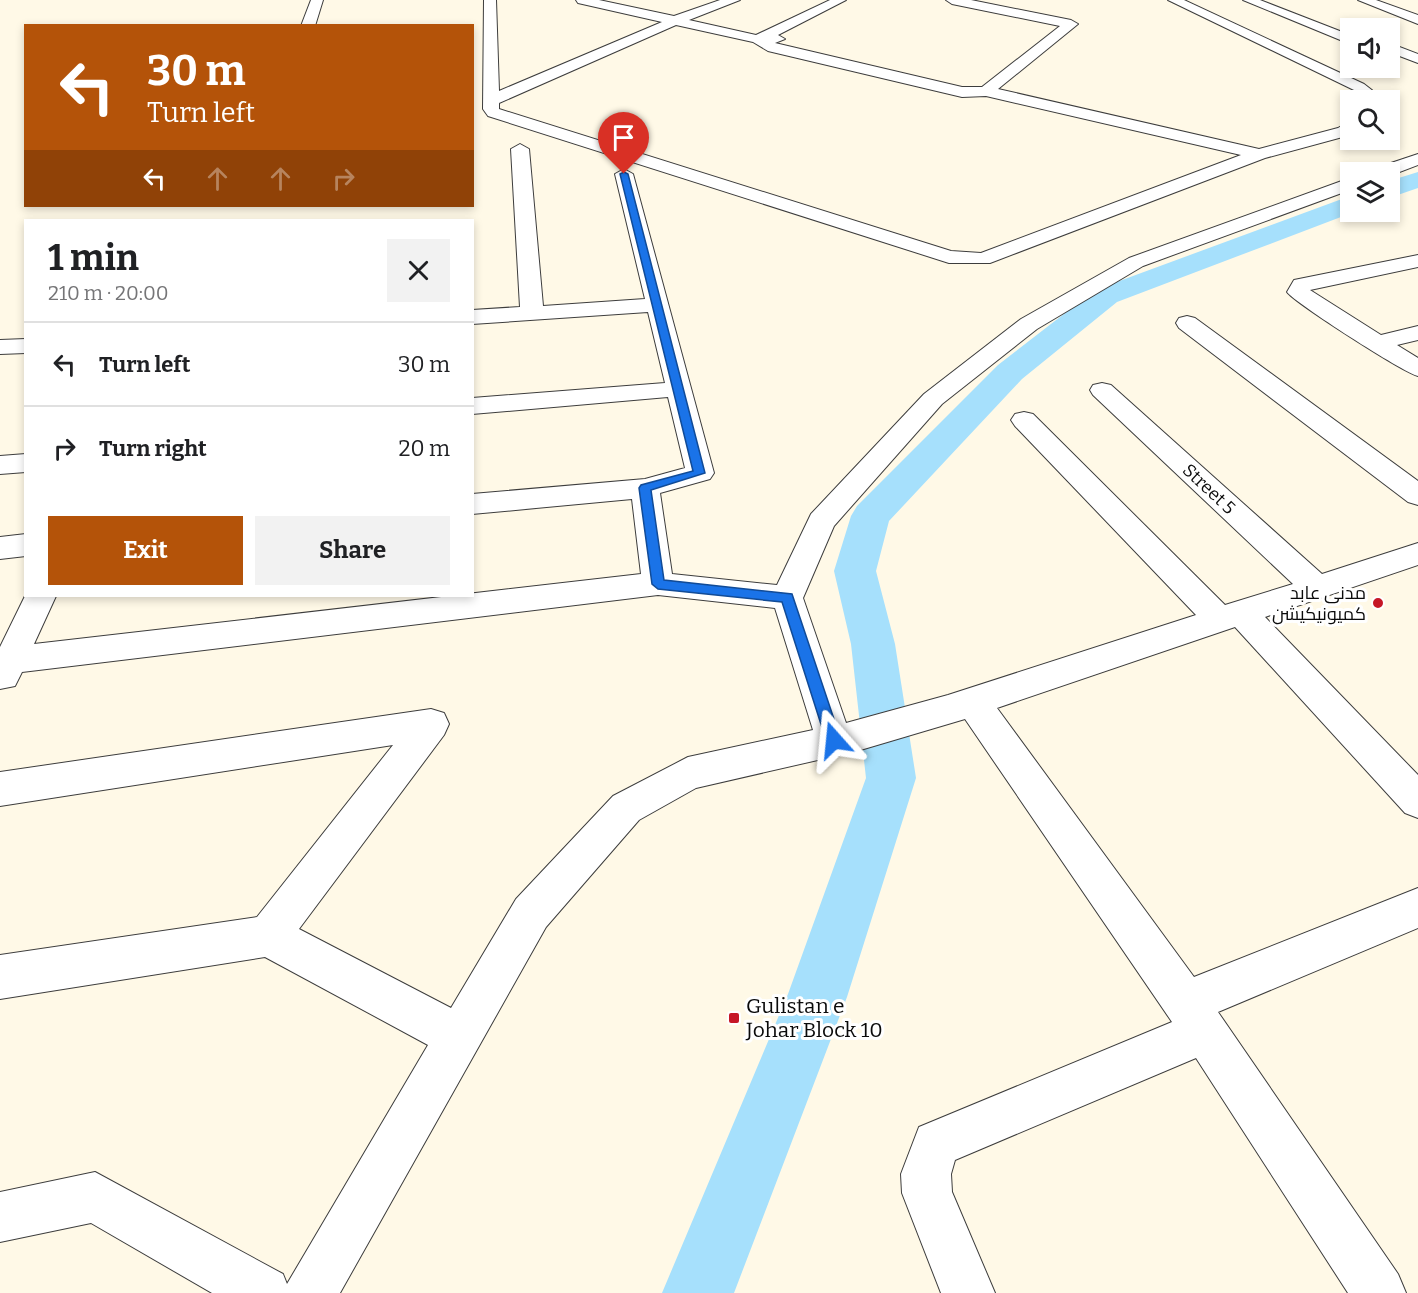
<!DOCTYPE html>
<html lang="en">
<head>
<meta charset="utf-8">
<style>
	:root { --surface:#fff; --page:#f2f2f2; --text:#202124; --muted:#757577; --line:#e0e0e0; --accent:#b45309 }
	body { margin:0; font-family:Bitter,Cairo,serif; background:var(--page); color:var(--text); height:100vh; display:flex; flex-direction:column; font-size:22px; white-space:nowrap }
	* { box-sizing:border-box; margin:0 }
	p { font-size:20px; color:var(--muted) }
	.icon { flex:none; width:33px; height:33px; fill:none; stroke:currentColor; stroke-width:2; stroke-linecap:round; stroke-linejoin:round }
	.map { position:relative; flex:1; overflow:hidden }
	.side { position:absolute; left:24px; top:219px; width:450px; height:378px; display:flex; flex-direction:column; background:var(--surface); border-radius:0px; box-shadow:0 3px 9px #0003 }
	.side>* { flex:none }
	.hud { position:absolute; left:24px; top:24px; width:450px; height:183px; border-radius:0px; box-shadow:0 3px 9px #0003; background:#b45309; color:#fff; overflow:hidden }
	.tools { position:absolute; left:1340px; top:18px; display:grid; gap:12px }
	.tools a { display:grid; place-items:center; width:60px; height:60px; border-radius:0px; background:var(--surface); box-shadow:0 3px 9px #0003; font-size:30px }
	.pin { position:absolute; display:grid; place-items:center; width:51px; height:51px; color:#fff; margin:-62px -26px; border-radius:50% 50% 50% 0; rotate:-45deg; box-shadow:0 0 6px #0007 }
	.pin .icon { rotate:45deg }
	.me { position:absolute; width:66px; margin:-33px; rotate:342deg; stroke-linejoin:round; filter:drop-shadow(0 0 4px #0008) }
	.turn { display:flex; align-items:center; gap:21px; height:126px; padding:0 24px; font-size:27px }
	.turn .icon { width:78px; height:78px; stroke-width:2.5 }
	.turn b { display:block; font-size:42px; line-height:51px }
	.lanes { display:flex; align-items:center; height:57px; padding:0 24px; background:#0003; justify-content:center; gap:30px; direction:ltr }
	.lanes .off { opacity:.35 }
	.round { display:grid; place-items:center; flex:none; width:63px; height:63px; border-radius:0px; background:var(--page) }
	.summary { display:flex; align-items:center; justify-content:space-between; height:102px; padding:0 24px }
	h1 { font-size:36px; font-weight:700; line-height:45px }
	.action { display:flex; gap:12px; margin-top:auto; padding:12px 24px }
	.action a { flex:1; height:69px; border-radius:0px; background:var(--accent); color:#fff; font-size:24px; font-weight:700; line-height:69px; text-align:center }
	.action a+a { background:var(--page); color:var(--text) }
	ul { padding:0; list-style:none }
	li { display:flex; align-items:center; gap:18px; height:84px; padding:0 24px; border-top:2px solid var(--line) }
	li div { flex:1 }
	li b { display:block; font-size:22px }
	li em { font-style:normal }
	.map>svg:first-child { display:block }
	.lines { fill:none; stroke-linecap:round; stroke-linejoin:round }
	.canal { fill:#a6e0fc; fill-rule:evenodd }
	.minor-casing { stroke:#3d3d3d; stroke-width:2 }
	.minor { fill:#fff; fill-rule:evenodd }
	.route { fill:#1a73e8; stroke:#114b97; stroke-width:1.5 }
	.poi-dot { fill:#c61727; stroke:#fff; stroke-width:2 }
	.labels { text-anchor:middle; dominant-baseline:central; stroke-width:6; stroke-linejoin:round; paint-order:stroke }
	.street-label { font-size:18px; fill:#0a0a0a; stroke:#fff }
	.poi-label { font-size:18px; fill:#0a0a0a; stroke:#fff; text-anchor:end }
	.near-poi-label { font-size:21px; fill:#0a0a0a; stroke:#fff; text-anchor:start }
</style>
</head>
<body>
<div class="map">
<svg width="1418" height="1293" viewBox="0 0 1418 1293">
	<rect width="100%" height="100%" fill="#fff9e7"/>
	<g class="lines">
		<path class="canal" d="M 1418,172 L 1418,188 L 1389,198 L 1389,181 Z
			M 1350,196 L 1350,212 L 1354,212 L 1117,302 L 1022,379 L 889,521 L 876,571 L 895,644 L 916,778 L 847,997 L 734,1293 L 662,1293 L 788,994 L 866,778 L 851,644 L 834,571 L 851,516 L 857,506 L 998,365 L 1095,290 Z"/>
		<g class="minor-casing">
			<path id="minor" d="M 311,0 L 323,0 L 315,26 L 301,26 Z
				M 484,0 L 496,0 L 499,91 L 662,22 L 578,3 L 576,0 L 599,0 L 674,16 L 720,0 L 740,0 L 689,20 L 756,35 L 830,0 L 846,0 L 778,35 L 785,39 L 775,43 L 962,87 L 982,87 L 1060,26 L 952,4 L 946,0 L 971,0 L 1071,20 L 1078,24 L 998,89 L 1259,149 L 1338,128 L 1350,121 L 1350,135 L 1265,158 L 990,263 L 949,263 L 488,116 L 483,109 ZM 676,25 L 753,42 L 768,51 L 962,97 L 986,96 L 1241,155 L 981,253 L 951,251 L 499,109 L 499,103 Z
				M 1168,0 L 1184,0 L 1364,84 L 1373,91 L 1372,100 L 1356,100 L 1357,93 L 1354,90 Z
				M 1243,0 L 1260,0 L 1350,35 L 1350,44 Z
				M 1358,0 L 1376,0 L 1418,15 L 1418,24 Z
				M 1389,43 L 1418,54 L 1418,63 L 1389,52 Z
				M 520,144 L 529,149 L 543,306 L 645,299 L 615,174 L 624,169 L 633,174 L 714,473 L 710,479 L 660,493 L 672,574 L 777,585 L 811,514 L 924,394 L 1021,319 L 1129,258 L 1350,178 L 1350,190 L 1143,266 L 1037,329 L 942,404 L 834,526 L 803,598 L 846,723 L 948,695 L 1196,615 L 1015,426 L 1011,420 L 1015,414 L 1024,412 L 1033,414 L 1225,605 L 1293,584 L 1093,395 L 1090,390 L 1093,385 L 1102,383 L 1111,385 L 1322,574 L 1418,543 L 1418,565 L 1265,617 L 1418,775 L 1418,818 L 1405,813 L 1235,627 L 997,708 L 1194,977 L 1418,888 L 1418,928 L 1218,1012 L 1398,1274 L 1406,1293 L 1348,1293 L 1196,1058 L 955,1160 L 951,1174 L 952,1192 L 995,1293 L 941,1293 L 902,1193 L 901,1174 L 919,1127 L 1172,1022 L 965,719 L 857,751 L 696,788 L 639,820 L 546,927 L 340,1293 L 212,1293 L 91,1223 L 0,1242 L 0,1192 L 95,1172 L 283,1274 L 287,1284 L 428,1045 L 265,957 L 0,999 L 0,955 L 257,917 L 393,745 L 0,806 L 0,772 L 431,709 L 444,713 L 449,724 L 444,735 L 299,929 L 451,1008 L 516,899 L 613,796 L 688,757 L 813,730 L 775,608 L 658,595 L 22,672 L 15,686 L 0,689 L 0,647 L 26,594 L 56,596 L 34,644 L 641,574 L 632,499 L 472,514 L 472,494 L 645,479 L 685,468 L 668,397 L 472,414 L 472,398 L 665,383 L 648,312 L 472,324 L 472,310 L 520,307 L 511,149 Z
				M 1418,154 L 1418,165 L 1389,176 L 1389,172 L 1373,172 L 1376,168 Z
				M 1418,255 L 1418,267 L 1310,290 L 1381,335 L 1418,326 L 1418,340 L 1397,345 L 1418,358 L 1418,376 C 1404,373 1295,303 1287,292 L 1294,280 Z
				M 1187,316 L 1195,318 L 1418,481 L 1418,505 L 1408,502 L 1179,328 L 1176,323 L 1179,318 Z
				M 26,339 L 26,353 L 0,354 L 0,340 Z
				M 26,454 L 26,472 L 0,474 L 0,456 Z
				M 26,534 L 26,556 L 0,559 L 0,537 Z"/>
		</g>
		<use href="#minor" class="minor"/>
	</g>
	<path class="route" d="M 624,172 L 628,174 L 705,473 L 651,490 L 664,580 L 792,594 L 841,740 L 839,745 L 834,747 L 826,740 L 782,602 L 658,589 L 652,584 L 639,488 L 641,485 L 693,471 L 620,174 Z"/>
	<g class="poi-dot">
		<circle cx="1378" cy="603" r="6"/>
		<rect x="728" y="1012" width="12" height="12" rx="3"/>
	</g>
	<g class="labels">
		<g class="street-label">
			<text transform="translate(1209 489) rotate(43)">Street 5</text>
		</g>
		<g class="poi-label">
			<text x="1366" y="593">مدنی عابد<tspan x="1366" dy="21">کمیونیکیشن</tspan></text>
		</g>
		<g class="near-poi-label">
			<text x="746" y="1006">Gulistan e<tspan x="746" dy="24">Johar Block 10</tspan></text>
		</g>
	</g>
</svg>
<div class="tools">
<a><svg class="icon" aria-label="sound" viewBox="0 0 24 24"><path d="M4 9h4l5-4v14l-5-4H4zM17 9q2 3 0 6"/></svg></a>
<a><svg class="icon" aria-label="search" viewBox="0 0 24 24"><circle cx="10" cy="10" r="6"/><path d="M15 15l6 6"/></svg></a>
<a><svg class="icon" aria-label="layers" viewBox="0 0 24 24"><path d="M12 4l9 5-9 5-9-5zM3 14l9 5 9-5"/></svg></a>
</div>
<div class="pin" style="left:624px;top:174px;background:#d93025"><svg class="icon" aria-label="arrive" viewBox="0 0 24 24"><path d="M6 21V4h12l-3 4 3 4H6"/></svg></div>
<svg class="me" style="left:834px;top:740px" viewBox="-20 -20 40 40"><path d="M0-17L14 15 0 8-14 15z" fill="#1a73e8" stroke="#fff" stroke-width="4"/></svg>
<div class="hud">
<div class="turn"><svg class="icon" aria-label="left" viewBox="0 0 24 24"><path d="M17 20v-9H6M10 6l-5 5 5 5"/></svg><div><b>30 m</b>Turn left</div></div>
<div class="lanes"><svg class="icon" aria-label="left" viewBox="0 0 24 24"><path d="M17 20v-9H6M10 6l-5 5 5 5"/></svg><svg class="icon off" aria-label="ahead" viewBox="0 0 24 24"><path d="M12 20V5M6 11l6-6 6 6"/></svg><svg class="icon off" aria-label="ahead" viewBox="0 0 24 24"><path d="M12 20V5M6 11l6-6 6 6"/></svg><svg class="icon off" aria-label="right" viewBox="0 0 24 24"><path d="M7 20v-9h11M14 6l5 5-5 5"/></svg></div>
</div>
<section class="side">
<div class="summary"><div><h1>1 min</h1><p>210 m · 20:00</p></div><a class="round"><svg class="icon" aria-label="close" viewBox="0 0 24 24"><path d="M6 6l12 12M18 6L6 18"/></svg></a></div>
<ul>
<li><svg class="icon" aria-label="left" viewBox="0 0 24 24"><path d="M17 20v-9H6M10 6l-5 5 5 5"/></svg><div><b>Turn left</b></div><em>30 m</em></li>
<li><svg class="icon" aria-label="right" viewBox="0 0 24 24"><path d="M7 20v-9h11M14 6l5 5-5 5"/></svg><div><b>Turn right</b></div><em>20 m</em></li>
</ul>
<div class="action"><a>Exit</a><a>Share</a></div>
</section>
</div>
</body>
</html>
